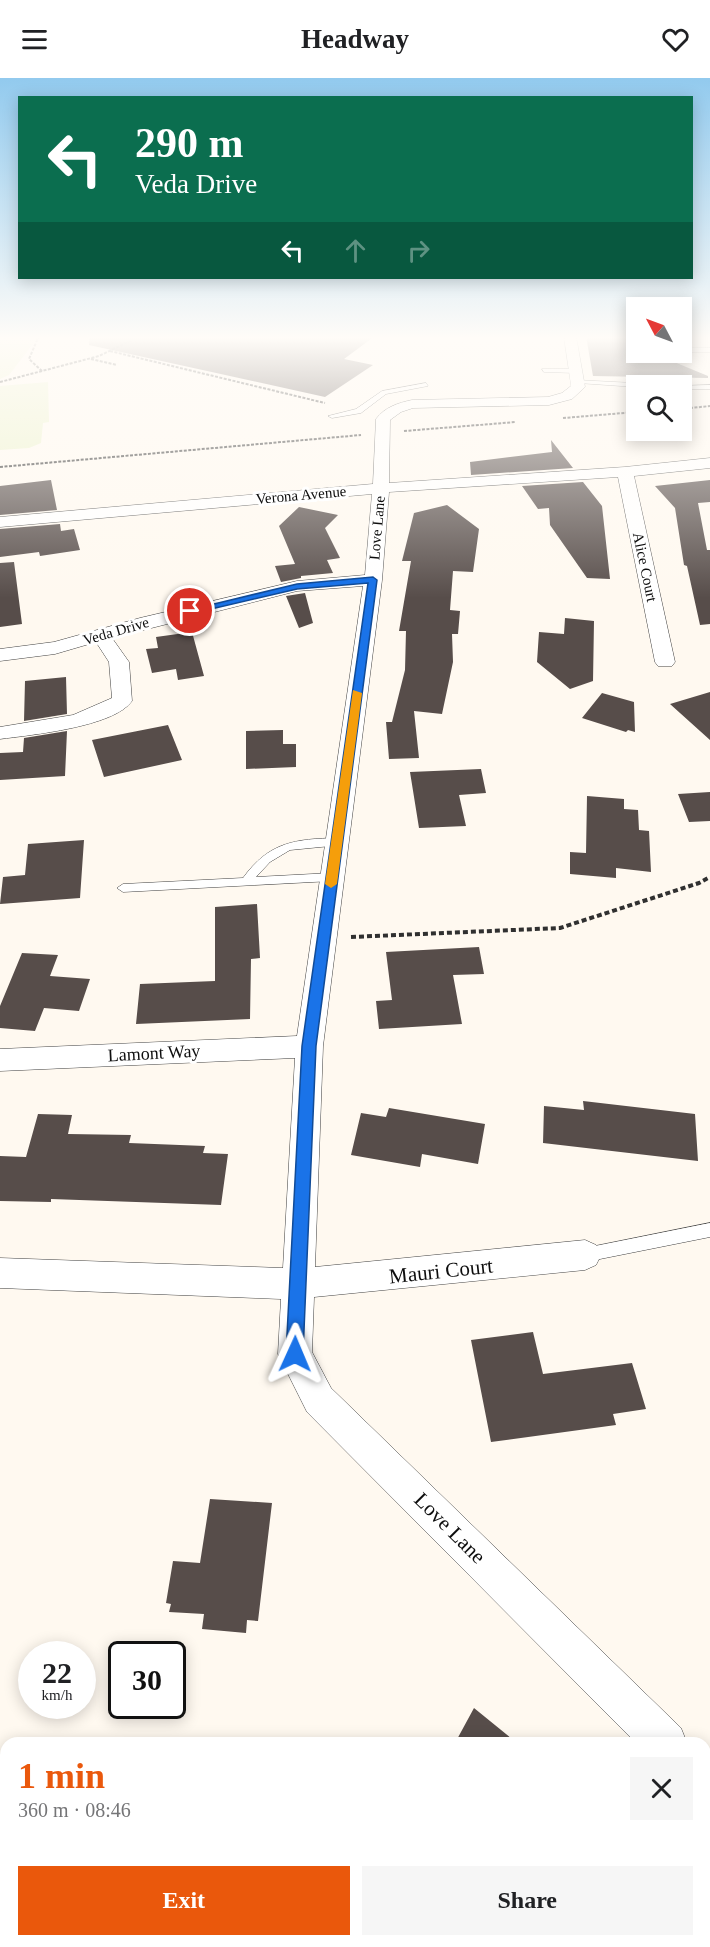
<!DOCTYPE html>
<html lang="en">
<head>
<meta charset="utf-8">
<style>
	:root { --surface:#fff; --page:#f6f6f6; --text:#202124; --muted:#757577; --accent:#ea580c }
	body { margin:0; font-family:Georgia,serif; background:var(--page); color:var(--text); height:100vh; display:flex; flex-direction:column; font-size:22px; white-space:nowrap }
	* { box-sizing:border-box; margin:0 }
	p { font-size:20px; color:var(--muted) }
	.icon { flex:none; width:33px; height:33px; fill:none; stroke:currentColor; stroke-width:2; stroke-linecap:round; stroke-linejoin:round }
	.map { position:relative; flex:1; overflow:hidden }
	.sheet { position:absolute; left:0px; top:1659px; width:711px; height:210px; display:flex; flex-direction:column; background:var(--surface); border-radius:18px 18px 0 0; box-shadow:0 3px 15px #0003 }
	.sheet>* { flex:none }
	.top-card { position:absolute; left:18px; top:18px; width:675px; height:183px; border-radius:0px; box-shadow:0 3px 15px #0003; background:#0b6e4f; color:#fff; overflow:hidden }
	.needle { width:39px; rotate:311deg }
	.fabs { position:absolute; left:626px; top:219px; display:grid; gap:12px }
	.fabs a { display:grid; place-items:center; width:66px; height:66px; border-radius:0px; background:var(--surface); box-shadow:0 3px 15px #0003; font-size:30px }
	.speed { position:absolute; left:18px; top:1563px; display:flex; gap:12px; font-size:30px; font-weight:700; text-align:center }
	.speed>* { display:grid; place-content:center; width:78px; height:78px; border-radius:50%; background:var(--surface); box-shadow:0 3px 15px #0003; line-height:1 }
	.speed small { font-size:15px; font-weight:400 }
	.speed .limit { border:3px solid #111; border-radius:9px; background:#fff; color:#111 }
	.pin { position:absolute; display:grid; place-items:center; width:51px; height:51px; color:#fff; margin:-26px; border:3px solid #fff; border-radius:50%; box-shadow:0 2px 6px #0007 }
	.me { position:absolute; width:66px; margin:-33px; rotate:1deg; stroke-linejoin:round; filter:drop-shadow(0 0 4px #0008) }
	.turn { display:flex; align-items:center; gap:21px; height:126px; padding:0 18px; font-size:27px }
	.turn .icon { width:78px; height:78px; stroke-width:2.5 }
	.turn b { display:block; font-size:42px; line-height:51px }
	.lanes { display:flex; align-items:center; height:57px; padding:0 18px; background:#0003; justify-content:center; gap:30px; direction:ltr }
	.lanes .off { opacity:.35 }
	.round { display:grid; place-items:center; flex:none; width:63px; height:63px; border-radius:0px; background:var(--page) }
	.summary { display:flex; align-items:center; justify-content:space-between; height:102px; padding:0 18px }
	h1 { font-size:36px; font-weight:700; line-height:45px; color:var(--accent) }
	.button { display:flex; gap:12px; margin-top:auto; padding:12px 18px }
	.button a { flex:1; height:69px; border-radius:0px; background:var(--accent); color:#fff; font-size:24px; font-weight:700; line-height:69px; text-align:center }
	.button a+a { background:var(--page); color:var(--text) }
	header { display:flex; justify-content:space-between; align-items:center; height:78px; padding:0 18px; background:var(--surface); font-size:27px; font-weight:700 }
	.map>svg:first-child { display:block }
	.pitch { fill:#ebf2ca }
	.building { fill:#574d4a }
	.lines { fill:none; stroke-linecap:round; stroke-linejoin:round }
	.service-casing { stroke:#414141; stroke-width:1 }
	.minor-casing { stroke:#414141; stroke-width:1 }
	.path-far1 { stroke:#303030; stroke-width:2; stroke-dasharray:3 1.5; stroke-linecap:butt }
	.path { stroke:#303030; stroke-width:4; stroke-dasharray:5 3; stroke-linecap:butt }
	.service { fill:#fff; fill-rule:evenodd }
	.minor { fill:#fff; fill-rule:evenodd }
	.route { fill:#1a73e8; stroke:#114b97; stroke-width:1.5 }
	.slow { fill:#f59e0b }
	.labels { text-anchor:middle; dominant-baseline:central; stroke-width:6; stroke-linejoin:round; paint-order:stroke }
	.far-street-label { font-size:15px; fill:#0e0e0e; stroke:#fff }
	.street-label { font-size:18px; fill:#0e0e0e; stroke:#fff }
	.near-street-label { font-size:21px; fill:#0e0e0e; stroke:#fff }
</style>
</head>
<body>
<header><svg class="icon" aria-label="menu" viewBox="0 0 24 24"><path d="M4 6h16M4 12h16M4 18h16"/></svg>Headway<svg class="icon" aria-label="heart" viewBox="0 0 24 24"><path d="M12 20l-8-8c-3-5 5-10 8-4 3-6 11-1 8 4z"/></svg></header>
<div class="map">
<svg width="710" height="1869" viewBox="0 0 710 1869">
	<rect width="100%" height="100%" fill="#fff9f0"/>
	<path class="pitch" d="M 0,258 L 39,258 L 9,297 L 0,301 Z
		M 48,304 L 49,344 L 43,345 L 41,365 L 29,370 L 0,372 L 0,308 Z"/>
	<path class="building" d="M 90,258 L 375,258 L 344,281 L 373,287 L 325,319 L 89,267 Z
		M 586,258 L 636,258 L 636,274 L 650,274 L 708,298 L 708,300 L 593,298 Z
		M 551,362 L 573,390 L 471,397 L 470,384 L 552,374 Z
		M 51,402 L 57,432 L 0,437 L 0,408 Z
		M 710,402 L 710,424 L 698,425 L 707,472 L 710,472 L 710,546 L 700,547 L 687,488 L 684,487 L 675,430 L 655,408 Z
		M 583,404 L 602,428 L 610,501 L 587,500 L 550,447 L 549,430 L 538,431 L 522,408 Z
		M 447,427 L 479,451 L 473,494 L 453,493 L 450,532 L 460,533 L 458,556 L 452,556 L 453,584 L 442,636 L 414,633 L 419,680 L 389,681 L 386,644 L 392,644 L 405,592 L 406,553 L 399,553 L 411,483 L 402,483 L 414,435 Z
		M 299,429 L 338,437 L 325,450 L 340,480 L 327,482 L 333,495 L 301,498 L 301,500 L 281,504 L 275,488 L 295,486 L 279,448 Z
		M 60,446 L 61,453 L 74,451 L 80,472 L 40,478 L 39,474 L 0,479 L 0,451 Z
		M 14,484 L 22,546 L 0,549 L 0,485 Z
		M 305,515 L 313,545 L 299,550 L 286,518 Z
		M 565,540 L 594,543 L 593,603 L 570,611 L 537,584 L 539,554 L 564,556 Z
		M 192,554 L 204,598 L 178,602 L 176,591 L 152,595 L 146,571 L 158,570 L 156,559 Z
		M 66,599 L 67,636 L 24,643 L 25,603 Z
		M 710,614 L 710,662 L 670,626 Z
		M 602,615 L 634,624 L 635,654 L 628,652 L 626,654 L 582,640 Z
		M 168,647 L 182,682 L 104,699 L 92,662 Z
		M 283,652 L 283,666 L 296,666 L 296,689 L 246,691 L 246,653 Z
		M 67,653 L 65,698 L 0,702 L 0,675 L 23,674 L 24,660 Z
		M 481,691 L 486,715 L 459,717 L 466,748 L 419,750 L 410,694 Z
		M 710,714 L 710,743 L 689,744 L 678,716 Z
		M 587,718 L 624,721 L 624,731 L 638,732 L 639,752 L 649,753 L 651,794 L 616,790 L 616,800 L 570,796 L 570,774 L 586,775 Z
		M 84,762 L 80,820 L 0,826 L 3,799 L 25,797 L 28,766 Z
		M 257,826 L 260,880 L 251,881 L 250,941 L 136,946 L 140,906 L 215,903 L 215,829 Z
		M 479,869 L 484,896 L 453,897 L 462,946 L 379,951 L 376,923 L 392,922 L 386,874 Z
		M 22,875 L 58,877 L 50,898 L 90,901 L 79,933 L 44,930 L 35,953 L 0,950 L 0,928 Z
		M 583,1023 L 695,1036 L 698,1083 L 543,1065 L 544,1028 L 584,1032 Z
		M 389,1030 L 485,1046 L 478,1086 L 422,1076 L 420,1089 L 351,1077 L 361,1035 L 386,1039 Z
		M 38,1036 L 72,1037 L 68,1056 L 131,1057 L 129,1065 L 205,1068 L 203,1075 L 228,1076 L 221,1127 L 51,1121 L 51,1124 L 0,1123 L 0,1078 L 26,1079 Z
		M 533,1254 L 543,1296 L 632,1285 L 646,1331 L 613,1336 L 616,1347 L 491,1364 L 471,1262 Z
		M 210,1421 L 272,1425 L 258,1543 L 247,1542 L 246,1555 L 202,1551 L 204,1536 L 169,1534 L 171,1526 L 166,1525 L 173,1483 L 200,1485 Z
		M 474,1630 L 517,1665 L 455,1665 Z"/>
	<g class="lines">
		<g class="service-casing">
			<path id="service" d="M 681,270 L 710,270 L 710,274 L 681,274 Z
				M 542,291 L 576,291 L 579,293 L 576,295 L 544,294 Z
				M 576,302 L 653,306 L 656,308 L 636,309 L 578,305 Z
				M 426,305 L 428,308 L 386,316 L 361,335 L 332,340 L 328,338 L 356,331 L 382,313 Z
				M 710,307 L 710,311 L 681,311 L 681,308 L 679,308 Z
				M 337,760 L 343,764 L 341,767 L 290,772 L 270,784 L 256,799 L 332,795 L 338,799 L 332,803 L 123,814 L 117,810 L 123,806 L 243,800 C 269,764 295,761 337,760 Z
				M 710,1145 L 710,1159 L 585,1184 L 579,1182 L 577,1177 L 579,1172 L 585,1170 Z"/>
		</g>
		<g class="minor-casing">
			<path id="minor" d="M 564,258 L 576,258 L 585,309 L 572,321 L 549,327 L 413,330 L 401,334 L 390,342 L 389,405 L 625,389 L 710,380 L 710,390 L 634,398 L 675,584 L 672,588 L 658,588 L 655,584 L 618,399 L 389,414 L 382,502 L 323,968 L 315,1189 L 585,1162 L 596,1167 L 601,1177 L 596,1187 L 585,1192 L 314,1219 L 312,1274 L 331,1310 L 681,1650 L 687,1665 L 636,1665 L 307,1334 L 278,1276 L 281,1221 L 0,1210 L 0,1180 L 283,1190 L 295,980 L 0,993 L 0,971 L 297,958 L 363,508 L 297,513 L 112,560 L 129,584 L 132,623 C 114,649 31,657 0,661 L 0,649 L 73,637 L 112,620 L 109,584 L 96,564 L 55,576 L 0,583 L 0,571 L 54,564 L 140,540 L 297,503 L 365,497 L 372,416 L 0,449 L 0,439 L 373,406 L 376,341 C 385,329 398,325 412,322 L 548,319 L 562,315 L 571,308 Z
				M 705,1695 L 710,1697 L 710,1746 L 705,1744 Z"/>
		</g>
		<path class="path-far1" d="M 110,273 L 325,325
			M 91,281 L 117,287
			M 42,293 L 29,281 L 38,260 L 43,258
			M 0,304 L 99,278 L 140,258
			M 681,331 L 710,328
			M 563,340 L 636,334
			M 404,353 L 516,344
			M 0,389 L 361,357"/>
		<path class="path" d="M 351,859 L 560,850 L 699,805 L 710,799"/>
		<use href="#service" class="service"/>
		<use href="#minor" class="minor"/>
	</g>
	<linearGradient id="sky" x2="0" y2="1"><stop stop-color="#92caee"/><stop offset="0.5" stop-color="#fffcf8"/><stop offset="1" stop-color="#fffcf8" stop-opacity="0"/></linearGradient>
	<rect width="710" height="520" fill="url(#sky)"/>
	<path class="route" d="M 373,499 L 377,502 L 316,968 L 303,1276 L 301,1282 L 295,1284 L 289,1282 L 286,1276 L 302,968 L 368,505 L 297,511 L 190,536 L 185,533 L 297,506 Z"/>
	<path class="slow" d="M 353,612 L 362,615 L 337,806 L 331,810 L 325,806 Z"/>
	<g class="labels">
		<g class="far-street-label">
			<text transform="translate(301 417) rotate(-5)">Verona Avenue</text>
			<text transform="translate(377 450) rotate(-85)">Love Lane</text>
			<text transform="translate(645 489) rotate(78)">Alice Court</text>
			<text transform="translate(116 553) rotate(-16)">Veda Drive</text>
		</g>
		<g class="street-label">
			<text transform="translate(154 975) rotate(-3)">Lamont Way</text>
		</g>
		<g class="near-street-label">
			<text transform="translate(441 1193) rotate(-6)">Mauri Court</text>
			<text transform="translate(450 1450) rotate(45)">Love Lane</text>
		</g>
	</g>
</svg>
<div class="fabs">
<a><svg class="needle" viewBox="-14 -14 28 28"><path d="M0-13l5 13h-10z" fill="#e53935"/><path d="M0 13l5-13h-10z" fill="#757577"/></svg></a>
<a><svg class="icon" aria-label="search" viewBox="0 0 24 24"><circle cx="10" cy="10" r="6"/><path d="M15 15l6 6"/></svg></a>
</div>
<div class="speed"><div>22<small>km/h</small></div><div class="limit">30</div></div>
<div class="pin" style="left:190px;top:533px;background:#d93025"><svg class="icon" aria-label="arrive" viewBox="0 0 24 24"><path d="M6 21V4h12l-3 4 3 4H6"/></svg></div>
<svg class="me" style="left:295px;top:1276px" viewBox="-20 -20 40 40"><path d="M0-17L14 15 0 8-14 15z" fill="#1a73e8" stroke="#fff" stroke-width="4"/></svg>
<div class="top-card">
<div class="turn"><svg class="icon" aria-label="left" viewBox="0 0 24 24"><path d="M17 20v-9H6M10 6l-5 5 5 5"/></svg><div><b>290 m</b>Veda Drive</div></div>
<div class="lanes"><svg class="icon" aria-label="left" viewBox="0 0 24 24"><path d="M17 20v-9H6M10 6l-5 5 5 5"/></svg><svg class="icon off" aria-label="ahead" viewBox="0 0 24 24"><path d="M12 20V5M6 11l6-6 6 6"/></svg><svg class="icon off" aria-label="right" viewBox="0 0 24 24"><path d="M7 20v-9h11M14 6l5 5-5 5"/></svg></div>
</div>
<section class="sheet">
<div class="summary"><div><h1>1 min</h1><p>360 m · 08:46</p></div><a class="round"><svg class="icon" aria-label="close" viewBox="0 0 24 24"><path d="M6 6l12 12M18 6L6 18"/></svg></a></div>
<div class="button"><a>Exit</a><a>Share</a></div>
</section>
</div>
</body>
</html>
